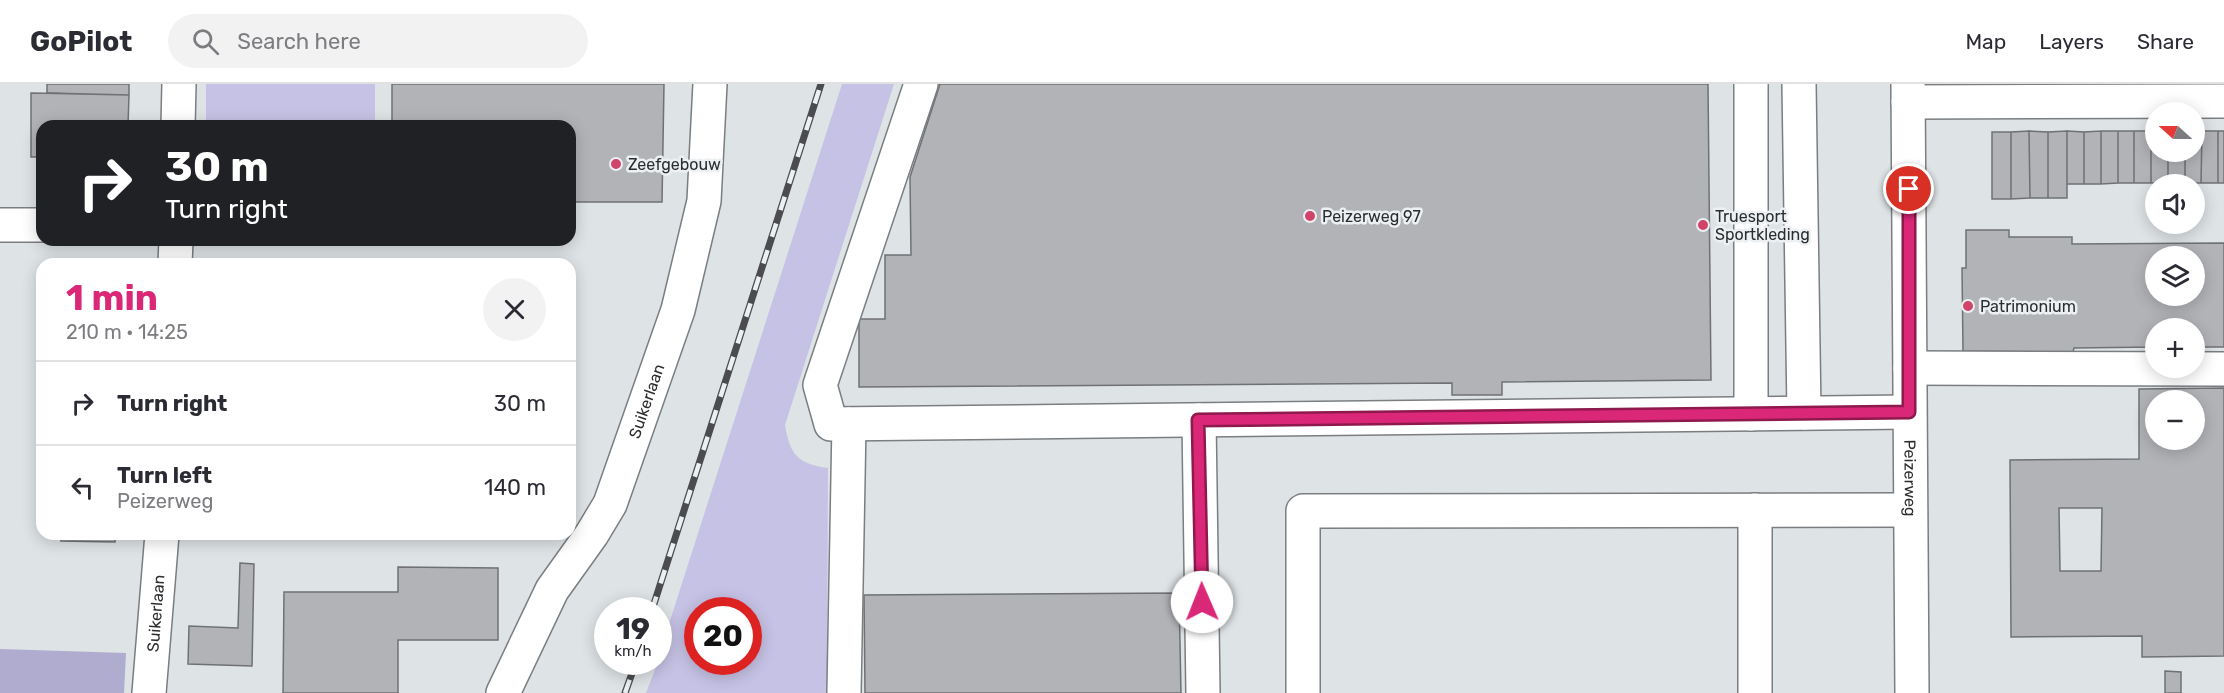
<!DOCTYPE html>
<html lang="en">
<head>
<meta charset="utf-8">
<style>
	:root { --surface:#fff; --page:#f2f2f3; --text:#2b2b33; --muted:#7c7c81; --line:#e1e1e2; --accent:#db2777 }
	body { margin:0; font-family:Rubik,sans-serif; background:var(--page); color:var(--text); height:100vh; display:flex; flex-direction:column; font-size:22px; white-space:nowrap }
	* { box-sizing:border-box; margin:0 }
	p { font-size:20px; color:var(--muted) }
	.icon { flex:none; width:33px; height:33px; fill:none; stroke:currentColor; stroke-width:2; stroke-linecap:round; stroke-linejoin:round }
	.map { position:relative; flex:1; overflow:hidden }
	.details { position:absolute; left:36px; top:174px; width:540px; height:282px; display:flex; flex-direction:column; background:var(--surface); border-radius:18px; box-shadow:0 3px 15px #0003 }
	.details>* { flex:none }
	.hud { position:absolute; left:36px; top:36px; width:540px; height:126px; border-radius:18px; box-shadow:0 3px 15px #0003; background:#202124; color:#fff; overflow:hidden }
	.needle { width:39px; rotate:291deg }
	.tools { position:absolute; left:2145px; top:18px; display:grid; gap:12px }
	.tools a { display:grid; place-items:center; width:60px; height:60px; border-radius:50%; background:var(--surface); box-shadow:0 3px 15px #0003; font-size:30px }
	.speed { position:absolute; left:594px; top:513px; display:flex; gap:12px; font-size:30px; font-weight:700; text-align:center }
	.speed>* { display:grid; place-content:center; width:78px; height:78px; border-radius:50%; background:var(--surface); box-shadow:0 3px 15px #0003; line-height:1 }
	.speed small { font-size:15px; font-weight:400 }
	.speed .limit { border:9px solid #d22; background:#fff; color:#111 }
	.pin { position:absolute; display:grid; place-items:center; width:51px; height:51px; color:#fff; margin:-26px; border:3px solid #fff; border-radius:50%; box-shadow:0 2px 6px #0007 }
	.me { position:absolute; width:66px; margin:-33px; rotate:359deg; stroke-linejoin:round; filter:drop-shadow(0 0 4px #0008) }
	.turn { display:flex; align-items:center; gap:21px; height:126px; padding:0 30px; font-size:27px }
	.turn .icon { width:78px; height:78px; stroke-width:2.5 }
	.turn b { display:block; font-size:42px; line-height:51px }
	.round { display:grid; place-items:center; flex:none; width:63px; height:63px; border-radius:32px; background:var(--page) }
	.summary { display:flex; align-items:center; justify-content:space-between; height:102px; padding:0 30px }
	h1 { font-size:36px; font-weight:700; line-height:45px; color:var(--accent) }
	ul { padding:0; list-style:none }
	li { display:flex; align-items:center; gap:18px; height:84px; padding:0 30px; border-top:2px solid var(--line) }
	li div { flex:1 }
	li b { display:block; font-size:22px }
	li em { font-style:normal }
	header { display:flex; align-items:center; gap:36px; box-sizing:border-box; height:84px; padding:0 30px; background:var(--surface); border-bottom:2px solid var(--line) }
	header strong { font-size:28px }
	nav { display:flex; gap:33px; margin-inline-start:auto; font-size:21px }
	.search { width:420px; height:54px; background:var(--page); display:flex; align-items:center; gap:15px; box-sizing:border-box; padding:0 21px; border-radius:33px; color:var(--muted); font-size:22px }
	.map>svg:first-child { display:block }
	.green { fill:#c6c2e5; fill-rule:evenodd }
	.forest { fill:#b0acd0 }
	.building { fill:#b1b3b7; stroke:#6f7175; stroke-width:1.5; fill-rule:evenodd }
	.lines { fill:none; stroke-linecap:round; stroke-linejoin:round }
	.minor-casing { stroke:#7a7e81; stroke-width:36 }
	.minor { stroke:#fff; stroke-width:33 }
	.rail-casing { stroke:#4a4c4e; stroke-width:7 }
	.rail { stroke:#ecf0f3; stroke-width:4.5; stroke-dasharray:14; stroke-linecap:butt }
	.route-casing { stroke:#8e194d; stroke-width:15 }
	.route { stroke:#db2777; stroke-width:10 }
	.poi-dot { fill:#d2436a; stroke:#ecf0f3; stroke-width:2 }
	.labels { text-anchor:middle; dominant-baseline:central; stroke-width:5; stroke-linejoin:round; paint-order:stroke }
	.poi-label { font-size:16px; fill:#2b2d2e; stroke:#ecf0f3; text-anchor:start }
	.street-label { font-size:16px; fill:#2b2d2e; stroke:#ecf0f3 }
</style>
</head>
<body>
<header>
<strong>GoPilot</strong>
<div class="search"><svg class="icon" aria-label="search" viewBox="0 0 24 24"><circle cx="10" cy="10" r="6"/><path d="M15 15l6 6"/></svg>Search here</div>
<nav><a>Map</a><a>Layers</a><a>Share</a></nav>
</header>
<div class="map">
<svg width="2224" height="609" viewBox="0 0 2224 609">
	<rect width="100%" height="100%" fill="#dee3e6"/>
	<path class="green" d="M 206,0 L 375,0 L 375,42 L 206,42 Z
		M 842,0 L 894,0 L 785,341 C 790,371 798,380 828,384 L 827,609 L 646,609 L 658,578 L 659,571 ZM 698,526 L 748,526 L 748,578 L 698,578 Z"/>
	<path class="forest" d="M 0,565 L 126,569 L 124,609 L 0,609 Z"/>
	<path class="building" d="M 47,0 L 129,0 L 129,11 L 47,9 Z
		M 392,0 L 664,0 L 662,118 L 570,118 L 570,42 L 392,42 Z
		M 940,0 L 1708,0 L 1711,296 L 1502,298 L 1502,311 L 1452,311 L 1452,299 L 859,303 L 859,235 L 885,235 L 885,171 L 911,171 L 910,93 Z
		M 31,9 L 129,11 L 128,42 L 42,42 L 42,73 L 31,73 Z
		M 2029,47 L 2030,114 L 2011,115 L 2011,48 Z
		M 2029,47 L 2048,48 L 2048,114 L 2030,114 Z
		M 2067,47 L 2084,48 L 2084,100 L 2067,100 Z
		M 2067,47 L 2067,114 L 2048,114 L 2048,48 Z
		M 2101,47 L 2101,100 L 2084,100 L 2084,48 Z
		M 2101,47 L 2118,47 L 2118,99 L 2101,100 Z
		M 2118,47 L 2134,47 L 2134,99 L 2118,99 Z
		M 2134,47 L 2151,47 L 2151,99 L 2134,99 Z
		M 2151,47 L 2156,47 L 2156,68 L 2168,68 L 2168,99 L 2151,99 Z
		M 2194,47 L 2202,47 L 2201,99 L 2185,99 L 2185,68 L 2194,68 Z
		M 2202,47 L 2218,47 L 2218,99 L 2201,99 Z
		M 2218,47 L 2224,47 L 2224,99 L 2218,99 Z
		M 1992,48 L 2011,48 L 2011,115 L 1992,115 Z
		M 2168,68 L 2185,68 L 2185,99 L 2168,99 Z
		M 1966,146 L 2009,146 L 2009,153 L 2072,153 L 2072,160 L 2224,159 L 2224,263 L 2194,263 L 2194,244 L 2156,244 L 2156,263 L 2074,264 L 2073,268 L 1963,267 L 1962,184 L 1966,184 ZM 2156,172 L 2194,172 L 2194,212 L 2156,212 Z
		M 2224,304 L 2224,572 L 2142,573 L 2142,552 L 2011,553 L 2010,376 L 2139,375 L 2139,305 ZM 2156,316 L 2194,316 L 2194,356 L 2156,356 ZM 2059,424 L 2102,424 L 2101,487 L 2060,487 Z
		M 61,450 L 115,450 L 115,458 L 61,457 Z
		M 240,479 L 254,480 L 252,582 L 188,580 L 189,542 L 238,544 Z
		M 398,483 L 498,484 L 498,556 L 398,556 L 398,609 L 283,609 L 284,508 L 398,508 Z
		M 1179,509 L 1181,609 L 865,609 L 864,511 Z
		M 2165,587 L 2181,588 L 2181,609 L 2165,609 Z"/>
	<g class="lines">
		<g class="minor-casing">
			<g id="minor">
				<path d="M 921,0 L 820,301 L 831,340 L 1909,328"/>
				<path d="M 1751,0 L 1751,330"/>
				<path d="M 1799,0 L 1804,329"/>
				<path id="s1" d="M 1908,0 L 1912,609"/>
				<path d="M 1908,18 L 2224,17"/>
				<path d="M 178,42 L 179,0"/>
				<path d="M 0,141 L 42,141"/>
				<path d="M 175,180 L 176,156"/>
				<path d="M 1910,284 L 2224,285"/>
				<path d="M 1199,336 L 1203,609"/>
				<path id="s2" d="M 149,609 L 162,450"/>
				<path id="s3" d="M 503,609 L 552,506 L 592,450 L 610,420 L 678,226 L 704,117 L 710,0"/>
				<path d="M 844,609 L 849,340"/>
				<path d="M 1303,609 L 1303,427 L 1910,426"/>
				<path d="M 1755,609 L 1755,426"/>
			</g>
		</g>
		<use href="#minor" class="minor"/>
		<g class="rail-casing">
			<path id="rail" d="M 652,526 L 821,0
				M 625,609 L 636,578"/>
		</g>
		<use href="#rail" class="rail"/>
	</g>
	<g class="lines">
		<g class="route-casing">
			<path id="route" d="M 1202,518 L 1198,336 L 1909,328 L 1909,105"/>
		</g>
		<use href="#route" class="route"/>
	</g>
	<g class="poi-dot">
		<circle cx="616" cy="80" r="6"/>
		<circle cx="1310" cy="132" r="6"/>
		<circle cx="1703" cy="141" r="6"/>
		<circle cx="1968" cy="222" r="6"/>
	</g>
	<g class="labels">
		<g class="poi-label">
			<text x="628" y="80">Zeefgebouw</text>
			<text x="1322" y="132">Peizerweg 97</text>
			<text x="1715" y="132">Truesport<tspan x="1715" dy="18">Sportkleding</tspan></text>
			<text x="1980" y="222">Patrimonium</text>
		</g>
		<g class="street-label">
			<text stroke="none"><textPath href="#s3" startOffset="327">Suikerlaan</textPath></text>
			<text stroke="none"><textPath href="#s1" startOffset="394">Peizerweg</textPath></text>
			<text stroke="none"><textPath href="#s2" startOffset="80">Suikerlaan</textPath></text>
		</g>
	</g>
</svg>
<div class="tools">
<a><svg class="needle" viewBox="-14 -14 28 28"><path d="M0-13l5 13h-10z" fill="#e53935"/><path d="M0 13l5-13h-10z" fill="#7c7c81"/></svg></a>
<a><svg class="icon" aria-label="sound" viewBox="0 0 24 24"><path d="M4 9h4l5-4v14l-5-4H4zM17 9q2 3 0 6"/></svg></a>
<a><svg class="icon" aria-label="layers" viewBox="0 0 24 24"><path d="M12 4l9 5-9 5-9-5zM3 14l9 5 9-5"/></svg></a>
<a>+</a>
<a>−</a>
</div>
<div class="speed"><div>19<small>km/h</small></div><div class="limit">20</div></div>
<div class="pin" style="left:1909px;top:105px;background:#d93025"><svg class="icon" aria-label="arrive" viewBox="0 0 24 24"><path d="M6 21V4h12l-3 4 3 4H6"/></svg></div>
<svg class="me" style="left:1202px;top:518px" viewBox="-20 -20 40 40"><circle r="19" fill="#fff"/><path d="M0-13L10 11 0 6-10 11z" fill="#db2777"/></svg>
<div class="hud">
<div class="turn"><svg class="icon" aria-label="right" viewBox="0 0 24 24"><path d="M7 20v-9h11M14 6l5 5-5 5"/></svg><div><b>30 m</b>Turn right</div></div>
</div>
<section class="details">
<div class="summary"><div><h1>1 min</h1><p>210 m · 14:25</p></div><a class="round"><svg class="icon" aria-label="close" viewBox="0 0 24 24"><path d="M6 6l12 12M18 6L6 18"/></svg></a></div>
<ul>
<li><svg class="icon" aria-label="right" viewBox="0 0 24 24"><path d="M7 20v-9h11M14 6l5 5-5 5"/></svg><div><b>Turn right</b></div><em>30 m</em></li>
<li><svg class="icon" aria-label="left" viewBox="0 0 24 24"><path d="M17 20v-9H6M10 6l-5 5 5 5"/></svg><div><b>Turn left</b><p>Peizerweg</p></div><em>140 m</em></li>
</ul>
</section>
</div>
</body>
</html>
